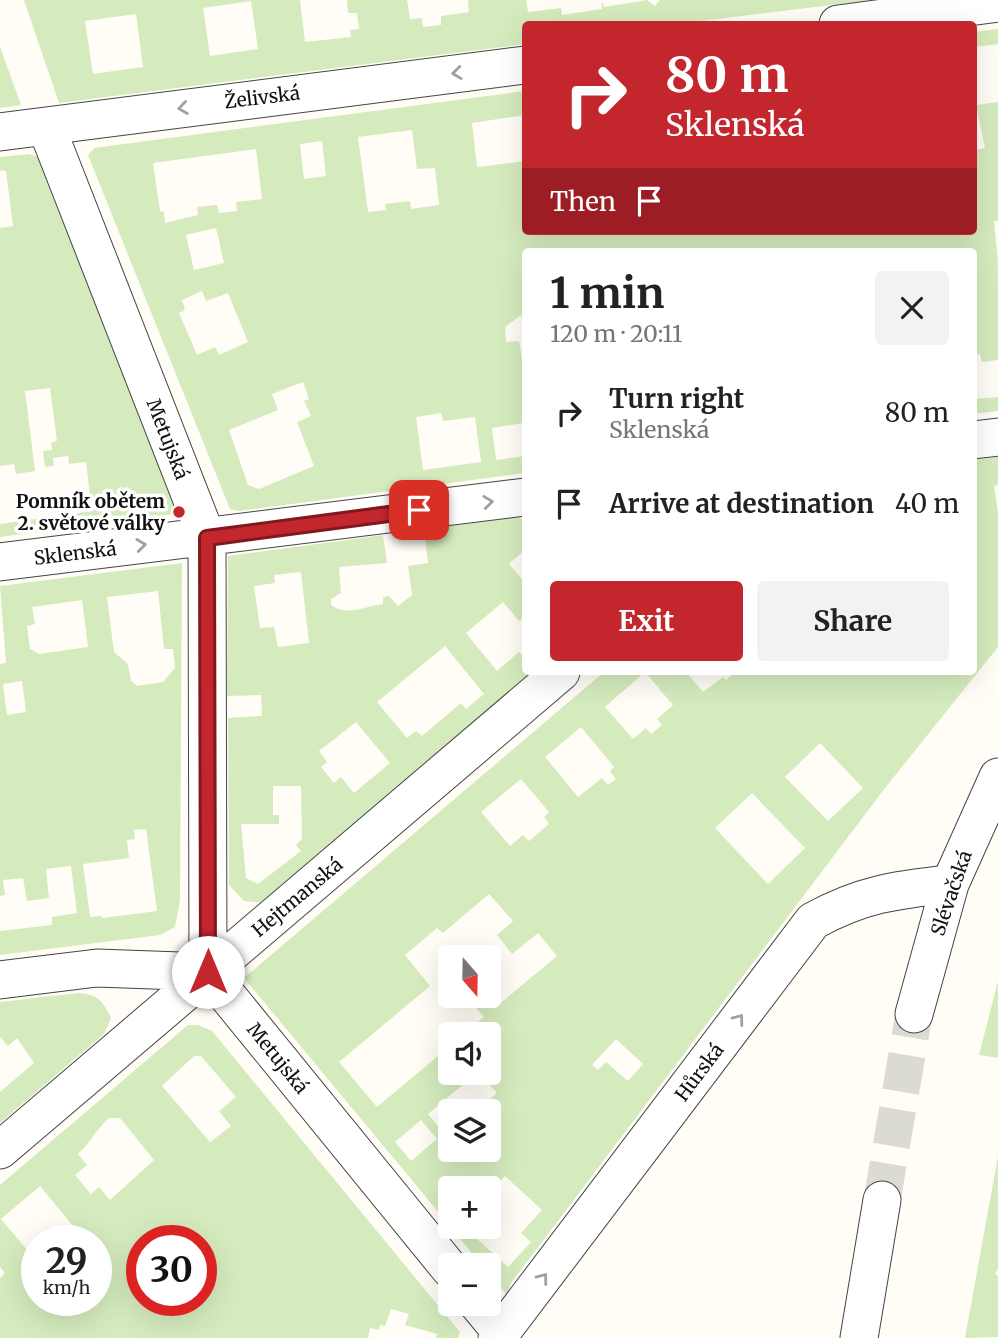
<!DOCTYPE html>
<html lang="en">
<head>
<meta charset="utf-8">
<style>
	:root { --surface:#fff; --page:#f2f2f2; --text:#222; --muted:#767676; --accent:#c4262e }
	body { margin:0; font-family:Merriweather,serif; background:var(--page); color:var(--text); height:100vh; display:flex; flex-direction:column; font-size:26px; white-space:nowrap }
	* { box-sizing:border-box; margin:0 }
	p { font-size:23px; color:var(--muted) }
	.icon { flex:none; width:38px; height:38px; fill:none; stroke:currentColor; stroke-width:2; stroke-linecap:round; stroke-linejoin:round }
	.map { position:relative; flex:1; overflow:hidden }
	.details { position:absolute; left:522px; top:248px; width:455px; height:427px; display:flex; flex-direction:column; background:var(--surface); border-radius:7px; box-shadow:0 7px 28px #0002 }
	.details>* { flex:none }
	.hud { position:absolute; left:522px; top:21px; width:455px; height:214px; border-radius:7px; box-shadow:0 7px 28px #0002; background:#c4262e; color:#fff; overflow:hidden }
	.needle { width:46px; rotate:160deg }
	.tools { position:absolute; left:438px; top:945px; display:grid; gap:14px }
	.tools a { display:grid; place-items:center; width:63px; height:63px; border-radius:7px; background:var(--surface); box-shadow:0 7px 28px #0002; font-size:35px }
	.speed { position:absolute; left:21px; top:1225px; display:flex; gap:14px; font-size:35px; font-weight:700; text-align:center }
	.speed>* { display:grid; place-content:center; width:91px; height:91px; border-radius:50%; background:var(--surface); box-shadow:0 7px 28px #0002; line-height:1 }
	.speed small { font-size:18px; font-weight:400 }
	.speed .limit { border:10px solid #d22; background:#fff; color:#111 }
	.pin { position:absolute; display:grid; place-items:center; width:60px; height:60px; color:#fff; margin:-30px; border-radius:14px; box-shadow:0 4px 10px #0006 }
	.me { position:absolute; width:77px; margin:-38px; rotate:0deg; stroke-linejoin:round; filter:drop-shadow(0 0 5px #0008) }
	.turn { display:flex; align-items:center; gap:24px; height:147px; padding:0 28px; font-size:32px }
	.turn .icon { width:91px; height:91px; stroke-width:2.5 }
	.turn b { display:block; font-size:49px; line-height:60px }
	.then { display:flex; align-items:center; height:66px; padding:0 28px; background:#0003; gap:14px; font-size:26px }
	.round { display:grid; place-items:center; flex:none; width:74px; height:74px; border-radius:7px; background:var(--page) }
	.head { display:flex; align-items:center; justify-content:space-between; height:119px; padding:0 28px }
	h1 { font-size:42px; font-weight:700; line-height:52px }
	.cta { display:flex; gap:14px; margin-top:auto; padding:14px 28px }
	.cta a { flex:1; height:80px; border-radius:7px; background:var(--accent); color:#fff; font-size:28px; font-weight:700; line-height:80px; text-align:center }
	.cta a+a { background:var(--page); color:var(--text) }
	ul { padding:0; list-style:none }
	li { display:flex; align-items:center; gap:21px; height:91px; padding:0 28px }
	li div { flex:1 }
	li b { display:block; font-size:26px }
	li em { font-style:normal }
	.map>svg:first-child { display:block }
	.green { fill:#d5ebbd; fill-rule:evenodd }
	.lines { fill:none; stroke-linecap:round; stroke-linejoin:round }
	.minor-tunnel { stroke:#dbdad3; stroke-width:37; stroke-dasharray:37 18; stroke-linecap:butt }
	.minor-casing { stroke:#444; stroke-width:39 }
	.minor { stroke:#fff; stroke-width:37 }
	.oneway { stroke:#a0a0a0 }
	.route-casing { stroke:#7f191e; stroke-width:18 }
	.route { stroke:#c4262e; stroke-width:12 }
	.poi-dot { fill:#c4262e; stroke:#fff; stroke-width:2.5 }
	.labels { text-anchor:middle; dominant-baseline:central; stroke-width:7; stroke-linejoin:round; paint-order:stroke }
	.street-label { font-size:19px; fill:#111; stroke:#fff }
	.poi-label { font-size:19px; font-weight:bold; fill:#111; stroke:#fff; text-anchor:end }
</style>
</head>
<body>
<div class="map">
<svg width="998" height="1338" viewBox="0 0 998 1338">
	<rect width="100%" height="100%" fill="#fffdf5"/>
	<path class="green" d="M 24,0 L 300,0 L 305,42 L 351,37 L 350,30 L 359,29 L 357,13 L 348,13 L 347,0 L 407,0 L 410,19 L 422,18 L 423,27 L 441,25 L 441,16 L 469,12 L 468,0 L 526,0 L 528,12 L 561,8 L 562,15 L 602,9 L 602,0 L 604,7 L 647,0 L 655,6 L 660,0 L 872,0 L 678,24 L 525,24 L 525,44 L 59,103 ZM 251,1 L 258,49 L 210,56 L 203,8 ZM 136,14 L 143,67 L 93,74 L 85,21 Z
		M 998,29 L 998,44 L 973,47 L 973,32 Z
		M 0,47 L 21,105 L 0,108 Z
		M 525,91 L 525,115 L 472,123 L 477,167 L 525,161 L 525,231 L 973,231 L 973,150 L 985,148 L 976,105 L 998,102 L 998,221 L 994,221 L 998,261 L 998,360 L 982,362 L 980,354 L 973,355 L 973,252 L 525,252 L 525,325 L 521,315 L 505,327 L 506,342 L 519,341 L 525,378 L 523,423 L 492,428 L 496,460 L 525,456 L 525,473 L 239,511 L 230,509 L 88,155 L 94,148 ZM 412,130 L 417,169 L 435,168 L 439,205 L 411,209 L 410,201 L 385,204 L 386,210 L 368,212 L 358,137 ZM 322,141 L 326,176 L 304,179 L 300,144 ZM 256,149 L 262,199 L 236,202 L 237,211 L 219,213 L 217,205 L 197,207 L 198,215 L 165,223 L 164,212 L 160,211 L 153,163 ZM 216,228 L 224,263 L 194,270 L 186,235 ZM 202,291 L 206,301 L 228,293 L 248,342 L 219,355 L 215,347 L 197,355 L 179,313 L 185,310 L 182,300 ZM 303,382 L 309,399 L 304,401 L 311,416 L 297,422 L 314,466 L 259,489 L 248,485 L 229,430 L 278,410 L 272,394 ZM 441,413 L 443,421 L 475,417 L 481,462 L 423,470 L 416,417 Z
		M 29,154 L 39,157 L 179,507 L 173,514 L 0,537 L 0,524 L 92,511 L 86,462 L 69,464 L 68,456 L 53,458 L 54,466 L 45,467 L 43,451 L 52,450 L 51,443 L 57,441 L 50,388 L 25,391 L 35,471 L 16,474 L 14,464 L 0,466 L 0,228 L 13,226 L 6,171 L 0,170 L 0,157 Z
		M 998,397 L 998,411 L 973,414 L 973,399 Z
		M 998,457 L 998,485 L 994,486 L 998,512 L 998,647 L 885,788 L 511,1283 L 507,1295 L 488,1272 L 488,1265 L 482,1265 L 450,1227 L 485,1227 L 476,1238 L 508,1267 L 531,1242 L 521,1233 L 542,1210 L 505,1176 L 488,1194 L 488,1188 L 450,1188 L 450,1226 L 244,978 L 604,672 L 686,672 L 703,692 L 723,677 L 726,680 L 736,672 L 973,672 L 973,460 ZM 645,672 L 673,705 L 657,719 L 662,725 L 651,734 L 646,728 L 633,739 L 605,707 ZM 581,727 L 614,767 L 610,771 L 616,779 L 608,785 L 602,778 L 578,797 L 545,757 ZM 820,743 L 863,788 L 828,821 L 785,777 ZM 521,779 L 549,812 L 544,817 L 549,824 L 529,841 L 523,835 L 510,846 L 481,812 ZM 752,793 L 805,848 L 768,884 L 715,828 ZM 489,894 L 513,921 L 497,935 L 512,954 L 538,933 L 557,956 L 497,1006 L 488,995 L 466,996 L 484,1017 L 464,1034 L 488,1034 L 488,1073 L 450,1073 L 450,1046 L 377,1107 L 339,1062 L 430,986 L 405,955 L 437,928 L 443,933 ZM 616,1039 L 643,1064 L 628,1081 L 606,1062 L 598,1070 L 592,1065 ZM 481,1075 L 497,1093 L 485,1104 L 502,1124 L 492,1133 L 499,1142 L 479,1157 L 473,1150 L 463,1156 L 457,1150 L 450,1150 L 450,1141 L 428,1114 L 466,1082 L 469,1085 ZM 421,1120 L 437,1139 L 411,1161 L 395,1142 Z
		M 520,517 L 525,524 L 525,550 L 509,564 L 525,583 L 525,616 L 519,621 L 503,602 L 466,633 L 497,671 L 519,652 L 525,659 L 525,672 L 535,672 L 263,903 L 244,901 L 229,885 L 228,718 L 262,716 L 261,695 L 227,696 L 228,556 L 383,535 L 387,563 L 339,567 L 341,593 L 331,599 L 331,605 C 347,617 365,606 383,604 L 383,597 L 389,596 L 398,606 L 412,595 L 408,566 L 428,563 L 424,529 ZM 301,572 L 309,643 L 278,647 L 274,627 L 260,628 L 254,586 L 275,583 L 274,575 ZM 445,646 L 484,694 L 466,709 L 461,703 L 422,736 L 416,731 L 407,738 L 377,702 ZM 356,722 L 390,763 L 354,793 L 341,777 L 334,783 L 321,767 L 327,762 L 319,751 ZM 273,786 L 301,786 L 302,839 L 296,845 L 301,851 L 258,884 L 246,878 L 241,824 L 279,824 L 279,815 L 273,815 Z
		M 182,563 L 180,900 L 175,927 L 160,935 L 0,955 L 0,931 L 52,925 L 52,917 L 77,913 L 71,866 L 46,869 L 49,898 L 27,901 L 23,878 L 3,880 L 5,895 L 0,896 L 0,664 L 6,663 L 0,586 ZM 158,591 L 164,649 L 173,649 L 175,668 L 163,682 L 137,686 L 131,681 L 128,664 L 114,652 L 107,597 ZM 82,600 L 88,647 L 39,654 L 30,649 L 27,626 L 35,624 L 32,607 ZM 22,681 L 26,712 L 7,715 L 3,684 ZM 146,829 L 157,911 L 103,918 L 101,916 L 90,917 L 83,864 L 129,858 L 127,840 L 135,839 L 134,830 Z
		M 998,981 L 998,1058 L 979,1055 Z
		M 78,993 C 97,994 103,1001 111,1018 L 104,1034 L 0,1123 L 0,1092 L 34,1063 L 17,1038 L 8,1046 L 0,1037 L 0,1002 Z
		M 188,1025 L 198,1025 L 212,1031 L 460,1332 L 458,1338 L 436,1338 L 437,1334 L 405,1325 L 409,1314 L 391,1309 L 385,1326 L 380,1325 L 379,1330 L 370,1328 L 368,1338 L 0,1338 L 0,1278 L 5,1273 L 0,1267 L 0,1185 ZM 194,1056 L 201,1056 L 236,1097 L 219,1111 L 231,1126 L 210,1142 L 162,1086 ZM 109,1118 L 120,1118 L 154,1160 L 110,1200 L 99,1187 L 91,1194 L 75,1175 L 87,1165 L 78,1154 C 91,1142 97,1128 109,1118 ZM 40,1186 L 73,1226 L 55,1241 L 96,1241 L 96,1300 L 37,1300 L 37,1256 L 34,1258 L 1,1219 ZM 142,1241 L 201,1241 L 201,1300 L 142,1300 Z
		M 998,1156 L 998,1269 L 995,1274 L 998,1276 L 998,1337 L 965,1338 Z"/>
	<g class="lines">
		<path class="minor-tunnel" d="M 882,1200 L 914,1014"/>
		<g class="minor-casing">
			<path id="minor" d="M 838,24 L 998,3
				M 46,126 L 207,538 L 208,972 L 450,1269
				M 0,132 L 525,65
				M 973,440 L 998,437
				M 0,562 L 525,497
				M 0,980 L 97,968 L 208,972
				M 914,1014 L 950,884 L 998,777
				M 0,1150 L 561,672
				M 478,1304 L 502,1333
				M 497,1338 L 813,921 C 862,894 895,890 950,884
				M 859,1338 L 882,1200"/>
		</g>
		<use href="#minor" class="minor"/>
	</g>
	<defs><path id="oneway-chevron" d="M-2-3.5L2.5 0L-2 3.5" fill="none" stroke-width="1.6" stroke-linecap="round" stroke-linejoin="round" transform="scale(1.75)"/></defs>
	<g class="oneway">
		<use href="#oneway-chevron" transform="translate(457 73) rotate(173)"/>
		<use href="#oneway-chevron" transform="translate(183 108) rotate(172)"/>
		<use href="#oneway-chevron" transform="translate(488 502) rotate(-7)"/>
		<use href="#oneway-chevron" transform="translate(141 545) rotate(-7)"/>
		<use href="#oneway-chevron" transform="translate(739 1019) rotate(-53)"/>
		<use href="#oneway-chevron" transform="translate(543 1278) rotate(-53)"/>
	</g>
	<g class="lines">
		<g class="route-casing">
			<path id="route" d="M 208,972 L 207,538 L 419,510"/>
		</g>
		<use href="#route" class="route"/>
	</g>
	<circle class="poi-dot" cx="179" cy="512" r="7"/>
	<g class="labels">
		<g class="street-label">
			<text transform="translate(262 97) rotate(-7)">Želivská</text>
			<text transform="translate(168 439) rotate(69)">Metujská</text>
			<text transform="translate(75 553) rotate(-7)">Sklenská</text>
			<text transform="translate(951 893) rotate(-71)">Slévačská</text>
			<text transform="translate(297 897) rotate(-40)">Hejtmanská</text>
			<text transform="translate(278 1058) rotate(51)">Metujská</text>
			<text transform="translate(699 1072) rotate(-53)">Hůrská</text>
		</g>
		<g class="poi-label">
			<text x="165" y="501">Pomník obětem<tspan x="165" dy="22">2. světové války</tspan></text>
		</g>
	</g>
</svg>
<div class="tools">
<a><svg class="needle" viewBox="-14 -14 28 28"><path d="M0-13l5 13h-10z" fill="#e53935"/><path d="M0 13l5-13h-10z" fill="#767676"/></svg></a>
<a><svg class="icon" aria-label="sound" viewBox="0 0 24 24"><path d="M4 9h4l5-4v14l-5-4H4zM17 9q2 3 0 6"/></svg></a>
<a><svg class="icon" aria-label="layers" viewBox="0 0 24 24"><path d="M12 4l9 5-9 5-9-5zM3 14l9 5 9-5"/></svg></a>
<a>+</a>
<a>−</a>
</div>
<div class="speed"><div>29<small>km/h</small></div><div class="limit">30</div></div>
<div class="pin" style="left:419px;top:510px;background:#d93025"><svg class="icon" aria-label="arrive" viewBox="0 0 24 24"><path d="M6 21V4h12l-3 4 3 4H6"/></svg></div>
<svg class="me" style="left:208px;top:972px" viewBox="-20 -20 40 40"><circle r="19" fill="#fff"/><path d="M0-13L10 11 0 6-10 11z" fill="#c4262e"/></svg>
<div class="hud">
<div class="turn"><svg class="icon" aria-label="right" viewBox="0 0 24 24"><path d="M7 20v-9h11M14 6l5 5-5 5"/></svg><div><b>80 m</b>Sklenská</div></div>
<div class="then">Then<svg class="icon" aria-label="arrive" viewBox="0 0 24 24"><path d="M6 21V4h12l-3 4 3 4H6"/></svg></div>
</div>
<section class="details">
<div class="head"><div><h1>1 min</h1><p>120 m · 20:11</p></div><a class="round"><svg class="icon" aria-label="close" viewBox="0 0 24 24"><path d="M6 6l12 12M18 6L6 18"/></svg></a></div>
<ul>
<li><svg class="icon" aria-label="right" viewBox="0 0 24 24"><path d="M7 20v-9h11M14 6l5 5-5 5"/></svg><div><b>Turn right</b><p>Sklenská</p></div><em>80 m</em></li>
<li><svg class="icon" aria-label="arrive" viewBox="0 0 24 24"><path d="M6 21V4h12l-3 4 3 4H6"/></svg><div><b>Arrive at destination</b></div><em>40 m</em></li>
</ul>
<div class="cta"><a>Exit</a><a>Share</a></div>
</section>
</div>
</body>
</html>
